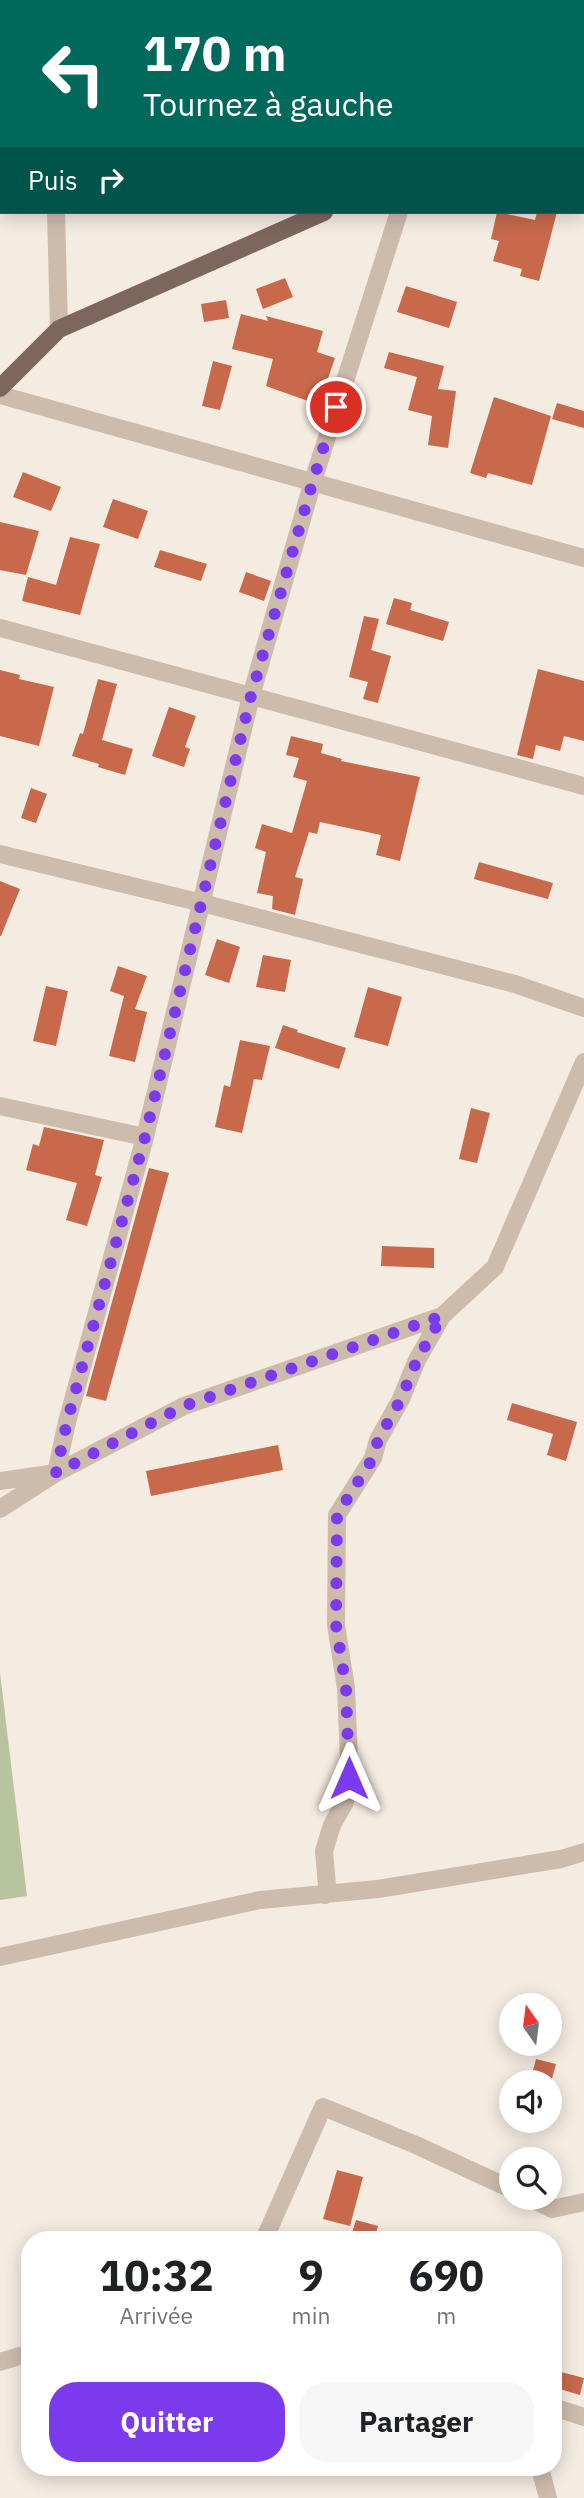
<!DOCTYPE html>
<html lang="fr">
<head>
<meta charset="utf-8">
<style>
	:root { --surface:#fff; --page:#f6f6f6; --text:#202124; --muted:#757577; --accent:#7c3aed }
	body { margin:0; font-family:"IBM Plex Sans",sans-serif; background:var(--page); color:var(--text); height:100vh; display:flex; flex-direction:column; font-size:26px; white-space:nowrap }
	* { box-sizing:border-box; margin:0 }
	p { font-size:23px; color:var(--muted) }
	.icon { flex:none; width:38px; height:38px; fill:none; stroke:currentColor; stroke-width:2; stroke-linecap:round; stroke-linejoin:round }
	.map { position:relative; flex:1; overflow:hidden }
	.panel { position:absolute; left:21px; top:2231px; width:541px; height:245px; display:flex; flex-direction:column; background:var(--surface); border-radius:28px; box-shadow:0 4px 18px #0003 }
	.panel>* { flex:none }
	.guide { position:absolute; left:0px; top:0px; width:584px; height:214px; box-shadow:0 4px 18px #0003; background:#00695c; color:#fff; overflow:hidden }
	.needle { width:46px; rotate:346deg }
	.tools { position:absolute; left:499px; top:1993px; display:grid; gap:14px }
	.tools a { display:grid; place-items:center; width:63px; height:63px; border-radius:50%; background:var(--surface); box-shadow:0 4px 18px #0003; font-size:35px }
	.pin { position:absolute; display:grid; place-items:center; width:60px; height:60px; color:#fff; margin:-30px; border:4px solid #fff; border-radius:50%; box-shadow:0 2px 7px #0007 }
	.me { position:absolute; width:77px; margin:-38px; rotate:0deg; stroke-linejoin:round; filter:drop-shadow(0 0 5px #0008) }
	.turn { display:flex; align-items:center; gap:24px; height:147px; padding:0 28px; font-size:32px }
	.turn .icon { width:91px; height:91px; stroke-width:2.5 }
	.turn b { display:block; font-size:49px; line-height:60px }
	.then { display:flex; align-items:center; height:66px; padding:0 28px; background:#0003; gap:14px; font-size:26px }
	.eta { display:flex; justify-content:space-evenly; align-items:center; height:119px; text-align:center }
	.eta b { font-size:42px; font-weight:700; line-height:49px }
	.cta { display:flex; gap:14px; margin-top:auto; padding:14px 28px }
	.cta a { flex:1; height:80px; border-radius:28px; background:var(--accent); color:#fff; font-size:28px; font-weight:700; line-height:80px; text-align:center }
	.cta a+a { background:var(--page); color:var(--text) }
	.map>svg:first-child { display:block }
	.green { fill:#b8c4a0 }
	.building { fill:#c8694b }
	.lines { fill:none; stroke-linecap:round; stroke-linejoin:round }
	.street { stroke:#cdbbac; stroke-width:18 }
	.primary { stroke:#7d675c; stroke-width:18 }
	.route { stroke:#7c3aed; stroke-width:12; stroke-dasharray:0 21.6 }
</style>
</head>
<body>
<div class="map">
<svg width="584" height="2498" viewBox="0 0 584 2498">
	<rect width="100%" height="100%" fill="#f4ebe1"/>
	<path class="green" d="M 0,1673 L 27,1896 L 0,1900 Z"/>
	<path class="building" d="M 497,212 L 535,220 L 537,212 L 557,212 L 539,281 L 520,276 L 522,269 L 493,261 L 499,241 L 491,239 Z
		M 285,278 L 293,297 L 263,309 L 256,289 Z
		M 406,286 L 457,302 L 449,328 L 397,312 Z
		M 226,300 L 229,318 L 204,322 L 201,304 Z
		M 241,314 L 268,321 L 266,316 L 323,331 L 317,352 L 335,358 L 324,390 L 327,391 L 322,406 L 266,386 L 273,359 L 232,349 Z
		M 389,352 L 444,366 L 438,389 L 456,391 L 448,448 L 428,445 L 432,416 L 408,410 L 417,377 L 384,368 Z
		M 213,361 L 232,366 L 220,410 L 202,406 Z
		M 494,397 L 551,416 L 532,485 L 488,473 L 486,478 L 470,473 Z
		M 557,403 L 584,411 L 584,428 L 552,419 Z
		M 23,472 L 61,487 L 51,511 L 13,497 Z
		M 113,499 L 148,511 L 138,539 L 103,527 Z
		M 0,522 L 39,531 L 26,575 L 0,570 Z
		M 70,537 L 100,544 L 80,615 L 22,601 L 28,577 L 56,585 Z
		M 160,550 L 207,564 L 201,581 L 154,567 Z
		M 246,572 L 271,581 L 264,601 L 239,592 Z
		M 394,598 L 412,603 L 410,610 L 449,622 L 443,641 L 386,624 Z
		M 364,616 L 379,619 L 371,650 L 391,656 L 378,703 L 363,699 L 368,682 L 349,677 Z
		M 538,669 L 584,681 L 584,741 L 564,736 L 560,751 L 536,745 L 533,759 L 517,755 Z
		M 0,670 L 20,675 L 19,679 L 54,687 L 39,746 L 0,736 Z
		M 98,679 L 117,684 L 102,740 L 133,749 L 125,775 L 98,767 L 99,764 L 72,756 L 80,733 L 83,734 Z
		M 169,707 L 196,716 L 185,747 L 190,749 L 184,767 L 152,756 Z
		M 291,736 L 323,744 L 321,753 L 342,759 L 341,761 L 420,777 L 400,861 L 376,855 L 381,835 L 320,822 L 317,834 L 309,832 L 295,877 L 303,879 L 295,915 L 272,909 L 273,896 L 257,893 L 266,852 L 255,848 L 262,824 L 292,833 L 307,781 L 293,777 L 299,758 L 286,755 Z
		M 31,788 L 47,794 L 36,823 L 21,818 Z
		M 479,862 L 553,883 L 548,899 L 474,879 Z
		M 0,881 L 20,889 L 1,936 L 0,936 Z
		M 217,939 L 240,947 L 229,983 L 205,975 Z
		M 263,955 L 291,960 L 285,992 L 256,987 Z
		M 118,966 L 147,976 L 135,1009 L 147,1012 L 135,1062 L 109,1056 L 124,996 L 110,991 Z
		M 46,986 L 68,991 L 56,1046 L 33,1041 Z
		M 368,987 L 402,997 L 388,1046 L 354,1037 Z
		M 283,1025 L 298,1030 L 297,1032 L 346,1048 L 339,1069 L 275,1048 Z
		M 240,1040 L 270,1046 L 262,1080 L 254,1079 L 242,1133 L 215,1127 L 224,1085 L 230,1087 Z
		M 471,1108 L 490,1113 L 477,1163 L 459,1159 Z
		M 44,1127 L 104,1140 L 95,1175 L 102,1177 L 87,1226 L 66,1220 L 77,1183 L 26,1170 L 33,1144 L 39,1146 Z
		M 149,1168 L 169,1173 L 106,1401 L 86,1396 Z
		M 382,1246 L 434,1248 L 434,1268 L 381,1266 Z
		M 512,1403 L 577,1422 L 566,1461 L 547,1455 L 553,1434 L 507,1420 Z
		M 278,1445 L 283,1470 L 151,1496 L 146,1471 Z
		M 536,2059 L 556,2064 L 551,2082 L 530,2082 Z
		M 337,2170 L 363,2177 L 350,2226 L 323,2219 Z
		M 356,2220 L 378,2226 L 374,2240 L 350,2240 Z
		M 553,2370 L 584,2378 L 580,2395 L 553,2387 Z"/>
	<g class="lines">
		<path class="street" d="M 417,0 L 418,2
			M 52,2 L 53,0
			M 0,18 L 2,18
			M 56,212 L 59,329
			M 0,395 L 584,558
			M 0,628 L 584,786
			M 0,854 L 202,903 L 515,984 L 584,1008
			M 0,1106 L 145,1137 L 251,696 L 313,481 L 399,212
			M 0,1481 L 56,1473 L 67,1422 L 145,1137
			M 0,1509 L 56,1473 L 184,1406 L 442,1316
			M 325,1895 L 327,1885 L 324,1851 L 332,1825 L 345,1802 L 349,1759 L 346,1688 L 336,1625 L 337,1515 L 373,1458 L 378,1440 L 401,1399 L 417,1360 L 442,1316 L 495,1267 L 584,1062
			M 0,1957 L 260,1900 L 378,1889 L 561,1859 L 584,1852
			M 530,2198 L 552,2209 L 584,2202
			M 264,2240 L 323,2107 L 416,2145 L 511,2189
			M 0,2362 L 30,2353
			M 553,2407 L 584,2417
			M 540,2468 L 548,2498"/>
		<path class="primary" d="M 583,101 L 584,101
			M 0,388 L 59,329 L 324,212"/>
	</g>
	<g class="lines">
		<path class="route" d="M 336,407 L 313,481 L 251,696 L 145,1137 L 67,1422 L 56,1473 L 184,1406 L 442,1316 L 417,1360 L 401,1399 L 378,1440 L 373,1458 L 337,1515 L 336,1625 L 346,1688 L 349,1778"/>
	</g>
</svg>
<div class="tools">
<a><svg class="needle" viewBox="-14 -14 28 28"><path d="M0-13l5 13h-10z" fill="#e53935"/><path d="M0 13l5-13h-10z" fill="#757577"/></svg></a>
<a><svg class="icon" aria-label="sound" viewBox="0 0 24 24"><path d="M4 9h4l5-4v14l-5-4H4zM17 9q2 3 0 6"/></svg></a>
<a><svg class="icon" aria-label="search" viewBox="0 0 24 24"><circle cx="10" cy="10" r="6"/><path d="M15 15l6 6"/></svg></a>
</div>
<div class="pin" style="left:336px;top:407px;background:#d93025"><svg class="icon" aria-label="arrive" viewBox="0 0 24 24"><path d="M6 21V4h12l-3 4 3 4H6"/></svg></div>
<svg class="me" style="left:349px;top:1778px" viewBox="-20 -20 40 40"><path d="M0-17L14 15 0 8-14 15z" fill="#7c3aed" stroke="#fff" stroke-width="4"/></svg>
<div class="guide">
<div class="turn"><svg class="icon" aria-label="left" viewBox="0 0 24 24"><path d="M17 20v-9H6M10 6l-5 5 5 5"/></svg><div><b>170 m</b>Tournez à gauche</div></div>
<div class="then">Puis<svg class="icon" aria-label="right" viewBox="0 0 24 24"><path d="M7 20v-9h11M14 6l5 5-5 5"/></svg></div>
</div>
<section class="panel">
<div class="eta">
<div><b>10:32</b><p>Arrivée</p></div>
<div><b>9</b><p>min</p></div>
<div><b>690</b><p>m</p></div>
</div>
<div class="cta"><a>Quitter</a><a>Partager</a></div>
</section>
</div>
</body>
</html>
